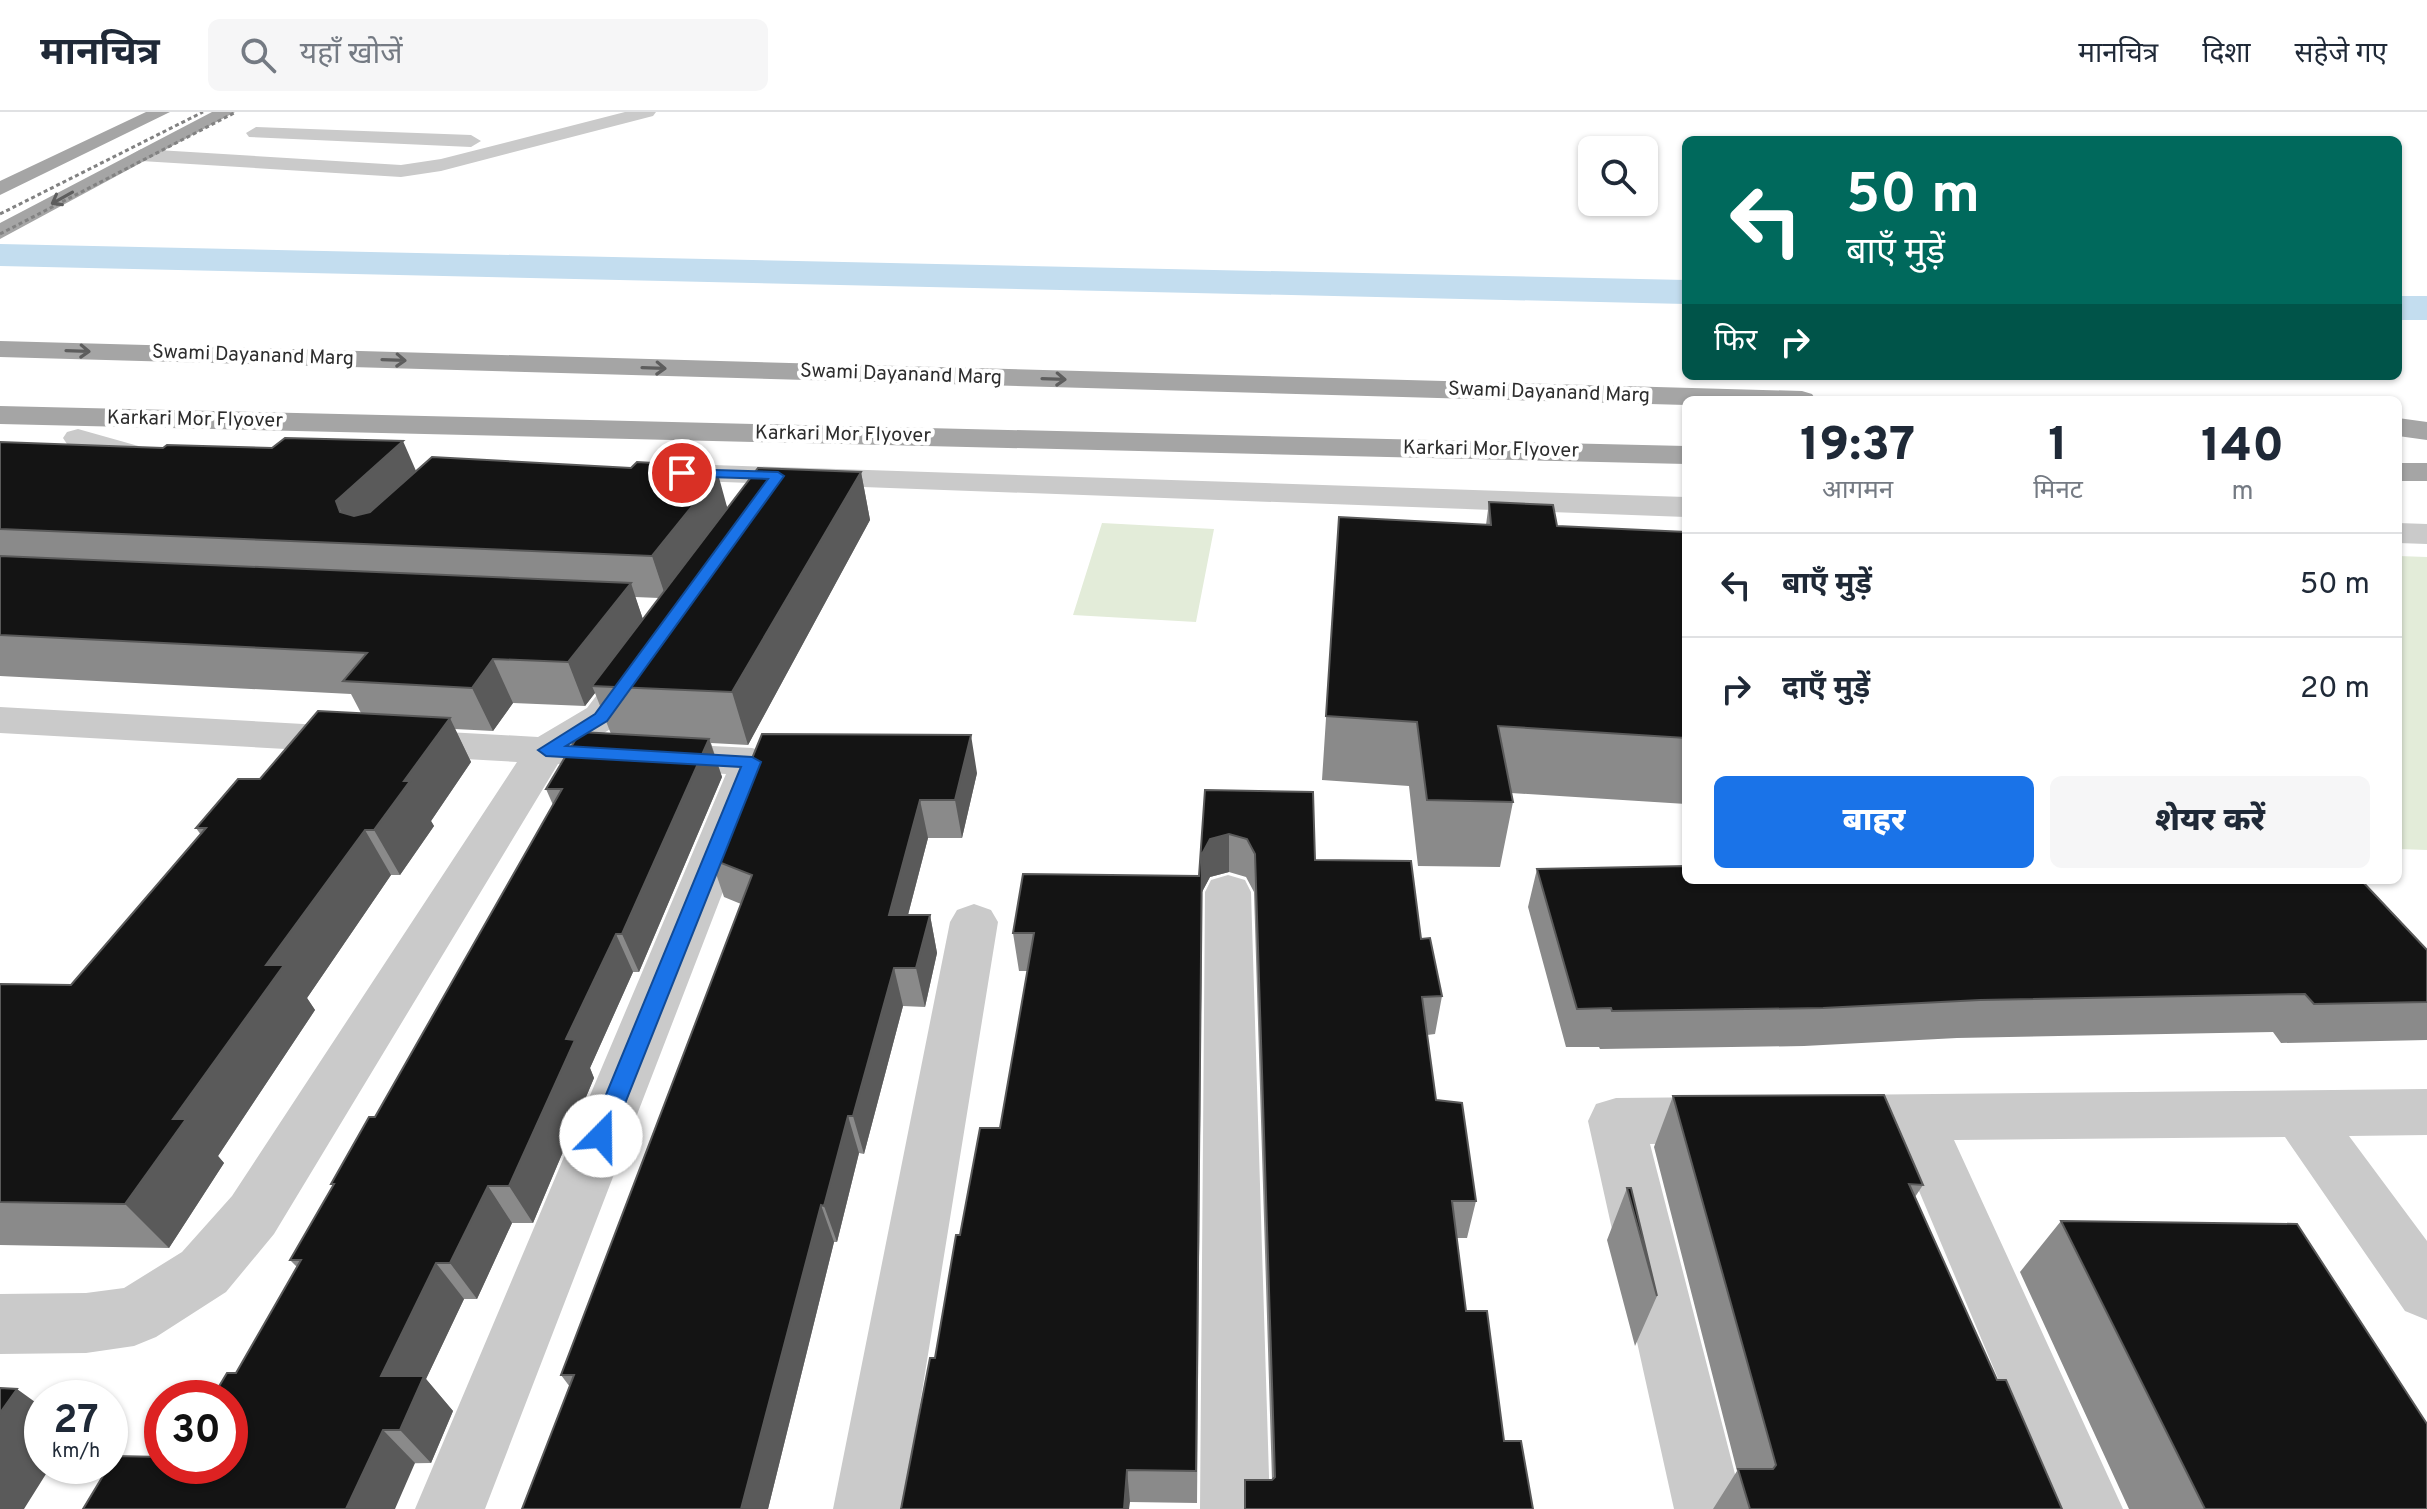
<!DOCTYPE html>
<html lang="hi">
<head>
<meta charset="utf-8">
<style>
	:root { --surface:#fff; --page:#f6f6f7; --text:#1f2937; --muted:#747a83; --line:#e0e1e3; --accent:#1a73e8 }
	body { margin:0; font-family:Overpass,"Noto Sans Devanagari",sans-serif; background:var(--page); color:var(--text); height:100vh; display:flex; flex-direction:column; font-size:30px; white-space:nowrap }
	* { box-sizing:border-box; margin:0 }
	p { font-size:26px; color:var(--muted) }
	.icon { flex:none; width:44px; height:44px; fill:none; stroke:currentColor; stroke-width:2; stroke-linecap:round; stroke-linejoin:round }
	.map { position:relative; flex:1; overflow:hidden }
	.side { position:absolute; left:1682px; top:284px; width:720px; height:488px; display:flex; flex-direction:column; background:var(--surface); border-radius:12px; box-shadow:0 2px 6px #0004 }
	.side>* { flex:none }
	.banner { position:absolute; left:1682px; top:24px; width:720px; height:244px; border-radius:12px; box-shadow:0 2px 6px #0004; background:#00695c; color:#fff; overflow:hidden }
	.fabs { position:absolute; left:1578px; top:24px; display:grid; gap:16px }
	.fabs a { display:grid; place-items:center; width:80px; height:80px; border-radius:12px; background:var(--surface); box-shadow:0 2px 6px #0004; font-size:40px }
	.speed { position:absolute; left:24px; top:1268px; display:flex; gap:16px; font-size:40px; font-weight:700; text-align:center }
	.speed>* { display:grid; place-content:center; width:104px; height:104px; border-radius:50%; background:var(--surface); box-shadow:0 2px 6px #0004; line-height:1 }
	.speed small { font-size:20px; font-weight:400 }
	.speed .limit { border:12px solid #d22; background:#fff; color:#111 }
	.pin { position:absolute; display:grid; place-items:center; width:68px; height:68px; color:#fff; margin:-34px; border:4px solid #fff; border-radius:50%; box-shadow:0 2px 8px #0007 }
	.me { position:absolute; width:88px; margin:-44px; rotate:22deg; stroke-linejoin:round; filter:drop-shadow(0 0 6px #0008) }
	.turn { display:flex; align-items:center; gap:28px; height:168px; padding:0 32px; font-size:36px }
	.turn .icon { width:104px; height:104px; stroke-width:2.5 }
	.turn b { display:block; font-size:56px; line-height:68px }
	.then { display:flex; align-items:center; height:76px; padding:0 32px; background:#0003; gap:16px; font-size:30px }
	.eta { display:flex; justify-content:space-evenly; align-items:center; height:136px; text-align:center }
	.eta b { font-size:48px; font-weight:800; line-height:56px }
	.cta { display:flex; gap:16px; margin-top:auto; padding:16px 32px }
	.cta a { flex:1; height:92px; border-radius:12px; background:var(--accent); color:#fff; font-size:32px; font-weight:800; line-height:92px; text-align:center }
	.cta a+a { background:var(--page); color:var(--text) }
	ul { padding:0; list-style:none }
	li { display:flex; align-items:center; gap:24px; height:104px; padding:0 32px; border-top:2px solid var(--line) }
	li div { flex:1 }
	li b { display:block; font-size:30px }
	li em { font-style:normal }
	header { display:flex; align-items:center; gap:48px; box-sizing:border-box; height:112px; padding:0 40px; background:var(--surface); border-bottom:2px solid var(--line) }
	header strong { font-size:38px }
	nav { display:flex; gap:44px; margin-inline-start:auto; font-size:28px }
	.search { width:560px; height:72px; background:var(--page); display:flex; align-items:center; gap:20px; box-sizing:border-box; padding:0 28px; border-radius:12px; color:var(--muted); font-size:30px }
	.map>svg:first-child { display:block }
	.green { fill:#e3ecd9 }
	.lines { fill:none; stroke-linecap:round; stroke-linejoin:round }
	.canal { fill:#c3ddef; fill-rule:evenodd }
	.minor { fill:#cacaca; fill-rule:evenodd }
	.major { fill:#a5a5a5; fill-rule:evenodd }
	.rail { stroke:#828282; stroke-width:3; stroke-dasharray:4 3; stroke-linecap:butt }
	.wall { fill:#8a8a8a; fill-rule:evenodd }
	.shaded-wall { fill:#5a5a5a }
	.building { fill:#141414; stroke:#5a5a5a; stroke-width:2 }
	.oneway { stroke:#5d5d5d }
	.route { fill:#1a73e8; stroke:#114b97; stroke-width:2 }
	.labels { text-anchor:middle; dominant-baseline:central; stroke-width:8; stroke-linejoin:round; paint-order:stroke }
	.far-street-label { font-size:20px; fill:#2d2d2d; stroke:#fff }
</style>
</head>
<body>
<header>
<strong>मानचित्र</strong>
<div class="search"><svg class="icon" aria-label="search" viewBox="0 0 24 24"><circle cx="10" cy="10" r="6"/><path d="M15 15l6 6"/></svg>यहाँ खोजें</div>
<nav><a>मानचित्र</a><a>दिशा</a><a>सहेजे गए</a></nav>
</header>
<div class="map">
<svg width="2427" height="1397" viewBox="0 0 2427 1397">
	<rect width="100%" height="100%" fill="#fff"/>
	<path class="green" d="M 1102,411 L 1214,417 L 1196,510 L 1073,503 Z
		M 2398,444 L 2427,445 L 2427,738 L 2398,737 Z"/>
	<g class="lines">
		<path class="canal" d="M 0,132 L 1686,168 L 1686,192 L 0,154 Z
			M 2398,184 L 2427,184 L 2427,208 L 2398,208 Z"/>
		<path class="minor" d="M 625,0 L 656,0 L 653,4 L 441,59 L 401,65 L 141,49 L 131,43 L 141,37 L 401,53 L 441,47 Z
			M 256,15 L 471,23 L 481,29 L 471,35 L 249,25 L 246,21 Z
			M 78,317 L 149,337 L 171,339 L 176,346 L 171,353 L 148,355 L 67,332 L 63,326 L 67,320 Z
			M 653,351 L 1686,385 L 1686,405 L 642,367 L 637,360 L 642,353 Z
			M 2398,411 L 2427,412 L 2427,432 L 2398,431 Z
			M 639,542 L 653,546 L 658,554 L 615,614 L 593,628 L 752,636 L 767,640 L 773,650 L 485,1397 L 415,1397 L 726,662 L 558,652 L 274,1122 L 226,1180 L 156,1225 L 134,1234 L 86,1241 L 0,1242 L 0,1182 L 86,1181 L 124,1176 L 182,1140 L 232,1084 L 517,650 L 0,621 L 0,595 L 538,625 L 587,596 L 625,546 Z
			M 1228,763 L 1245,768 L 1251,780 L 1270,1397 L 1200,1397 L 1205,780 L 1211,768 Z
			M 974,792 L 991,798 L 998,810 L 903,1397 L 833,1397 L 950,810 L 957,798 Z
			M 2427,977 L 2427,1023 L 2349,1024 L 2427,1129 L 2427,1208 L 2405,1199 L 2285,1025 L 1954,1028 L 2123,1397 L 2053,1397 L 1898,1029 L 1835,1029 L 1815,1022 L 1807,1006 L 1815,990 L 1835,983 Z
			M 1722,985 L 1742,992 L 1750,1008 L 1742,1024 L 1722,1031 L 1650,1032 L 1744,1397 L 1674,1397 L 1588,1009 L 1596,992 L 1616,986 Z"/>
		<path class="major" d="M 146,0 L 170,0 L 0,83 L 0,69 Z
			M 212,0 L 235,0 L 0,127 L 0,111 Z
			M 0,229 L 1802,279 L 1812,282 L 1816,288 L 1686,288 L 1686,293 L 0,245 Z
			M 0,294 L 1686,334 L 1686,352 L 0,312 Z
			M 2398,306 L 2427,310 L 2427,328 L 2398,324 Z
			M 2398,351 L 2427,351 L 2427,369 L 2398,369 Z"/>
		<path class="rail" d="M 0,102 L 203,0
			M 0,122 L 236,0"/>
	</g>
	<path class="wall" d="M 0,330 L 416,359 L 705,362 L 728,396 L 861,360 L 870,408 L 748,633 L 711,631 L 722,665 L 639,860 L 633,860 L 590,956 L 594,966 L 533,1111 L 512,1111 L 477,1187 L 464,1187 L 426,1267 L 453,1299 L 431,1351 L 230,1354 L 236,1261 L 297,1155 L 290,1148 L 333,1074 L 331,1072 L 375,1005 L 553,693 L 546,677 L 611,622 L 595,581 L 585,594 L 513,591 L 493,619 L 455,617 L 471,650 L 431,709 L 434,714 L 400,763 L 391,763 L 307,886 L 315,898 L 218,1044 L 224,1051 L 169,1136 L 0,1133 L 0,872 L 71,873 L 201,723 L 196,716 L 260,667 L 361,601 L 351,582 L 0,564 ZM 635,485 L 659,486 L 643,507 Z
		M 1489,390 L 1557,414 L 1686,420 L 1686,692 L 1511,681 L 1513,690 L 1500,755 L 1418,754 L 1409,674 L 1322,668 L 1339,405 L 1486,413 Z
		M 977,661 L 962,726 L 928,726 L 908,803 L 930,803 L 937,841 L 925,895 L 903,894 L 864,1042 L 859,1041 L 837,1130 L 834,1130 L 768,1397 L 522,1397 L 570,1275 L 561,1263 L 741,792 L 724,785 L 711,747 Z
		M 1205,678 L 1315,748 L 1421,827 L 1442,884 L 1435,922 L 1427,923 L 1436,988 L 1476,1089 L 1467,1126 L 1457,1126 L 1466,1199 L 1504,1329 L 1533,1397 L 1244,1397 L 1245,1368 L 1272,1368 L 1254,780 L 1246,765 L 1229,760 L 1210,765 L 1202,780 L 1197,1391 L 1130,1390 L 935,1246 L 960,1123 L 1000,1016 L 1027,859 L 1019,859 L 1013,821 L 1199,764 Z
		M 1537,757 L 2427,838 L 2427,928 L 2281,931 L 2273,920 L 1957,926 L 1804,934 L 1600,937 L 1599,935 L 1566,935 L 1528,795 Z
		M 1673,984 L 1923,1073 L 1915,1085 L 1997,1268 L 2062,1397 L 1713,1397 L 1737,1359 L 1654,1035 Z
		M 1627,1076 L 1657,1184 L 1635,1234 L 1607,1128 Z
		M 2061,1109 L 2427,1397 L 2129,1397 L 2020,1160 Z"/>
	<path class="shaded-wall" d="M 403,329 L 420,368 L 356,430 L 336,389 Z
		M 703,354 L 709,374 L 718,362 L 729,402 L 666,486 L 652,444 L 697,361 Z
		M 861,360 L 870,408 L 748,633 L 732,580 Z
		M 631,471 L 645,514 L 592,574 L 595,581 L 585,594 L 568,550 Z
		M 493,547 L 513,591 L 493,619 L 472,576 Z
		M 450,606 L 471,650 L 431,709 L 434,714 L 400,763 L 374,718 L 404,669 Z
		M 971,623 L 977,661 L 962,726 L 955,688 Z
		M 709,627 L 722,665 L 639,860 L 622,822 Z
		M 920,688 L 928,726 L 898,841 L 889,803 Z
		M 365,718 L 391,763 L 307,886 L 315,898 L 218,1044 L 224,1051 L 169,1136 L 125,1092 L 173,1007 L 266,853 Z
		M 1229,722 L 1229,760 L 1210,765 L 1202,780 L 1197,1391 L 1202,742 L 1210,727 Z
		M 930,803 L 937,841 L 925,895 L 916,856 Z
		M 616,822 L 633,860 L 590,956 L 594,966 L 533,1111 L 509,1074 L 566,927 Z
		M 894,856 L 903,894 L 864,1042 L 853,1004 Z
		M 848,1004 L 859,1041 L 837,1130 L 824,1094 Z
		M 488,1074 L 512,1111 L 477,1187 L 450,1151 Z
		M 821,1093 L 834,1130 L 768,1397 L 741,1397 Z
		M 436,1151 L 464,1187 L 426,1267 L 453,1299 L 431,1351 L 400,1318 L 381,1264 Z
		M 17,1277 L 42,1295 L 42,1354 L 51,1354 L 24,1397 L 0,1397 L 0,1301 Z
		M 383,1318 L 415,1351 L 395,1397 L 346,1397 Z
		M 1127,1358 L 1130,1390 L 1129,1397 L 1124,1397 Z"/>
	<path class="building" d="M 285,326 L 403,329 L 336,389 L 340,400 L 354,404 L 370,400 L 432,345 L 631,356 L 637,350 L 703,354 L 697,361 L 718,362 L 652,444 L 0,417 L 0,330 L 163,336 L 167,333 L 272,336 Z
		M 758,356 L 861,360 L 732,580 L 592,574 Z
		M 1489,390 L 1553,393 L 1557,414 L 1686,420 L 1686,626 L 1498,614 L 1513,690 L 1427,688 L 1417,610 L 1326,604 L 1339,405 L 1491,413 Z
		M 0,444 L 631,471 L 568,550 L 493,547 L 472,576 L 343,569 L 367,541 L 0,523 Z
		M 318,599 L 450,606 L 404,669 L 410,669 L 374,718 L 365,718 L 266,853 L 284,853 L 173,1007 L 186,1007 L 125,1092 L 0,1090 L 0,872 L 71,873 L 206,716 L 196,716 L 238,667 L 260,667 Z
		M 580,620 L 709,627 L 622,822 L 616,822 L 566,927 L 575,928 L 509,1074 L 488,1074 L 450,1151 L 436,1151 L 381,1264 L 424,1264 L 400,1318 L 383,1318 L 346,1397 L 83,1397 L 115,1344 L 162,1345 L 162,1354 L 230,1354 L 230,1286 L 212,1286 L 227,1261 L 236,1261 L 301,1148 L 290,1148 L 334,1072 L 331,1072 L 369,1005 L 375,1005 L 562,677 L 546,677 Z
		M 762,622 L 971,623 L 955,688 L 920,688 L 889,803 L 930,803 L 916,856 L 894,856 L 853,1004 L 848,1004 L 824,1094 L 821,1093 L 741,1397 L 522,1397 L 574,1263 L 561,1263 L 752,763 L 711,747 Z
		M 1205,678 L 1313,680 L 1315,748 L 1411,749 L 1421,827 L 1430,826 L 1442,884 L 1422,885 L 1436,988 L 1462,991 L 1476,1089 L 1452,1089 L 1466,1199 L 1487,1199 L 1504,1329 L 1521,1329 L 1533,1397 L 1245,1397 L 1245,1368 L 1272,1368 L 1275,1365 L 1255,742 L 1247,727 L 1229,722 L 1210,727 L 1202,742 L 1196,1359 L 1127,1358 L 1124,1397 L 901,1397 L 930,1246 L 935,1246 L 956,1123 L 960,1123 L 980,1016 L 1000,1016 L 1034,821 L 1013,821 L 1023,762 L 1199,764 Z
		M 1686,754 L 1686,768 L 2361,768 L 2427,838 L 2427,890 L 2314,892 L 2305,882 L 1980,888 L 1823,896 L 1612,899 L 1611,896 L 1577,897 L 1537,757 Z
		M 1884,983 L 1923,1073 L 1909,1072 L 1997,1268 L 2006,1268 L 2062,1397 L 1750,1397 L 1738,1357 L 1773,1357 L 1776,1353 L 1673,984 Z
		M 1627,1076 L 1631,1076 L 1657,1184 Z
		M 2061,1109 L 2297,1112 L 2427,1312 L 2427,1397 L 2205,1397 Z
		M 0,1276 L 17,1277 L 0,1301 Z"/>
	<defs><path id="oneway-shaft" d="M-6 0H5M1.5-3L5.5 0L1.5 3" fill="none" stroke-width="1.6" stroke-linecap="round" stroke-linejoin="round" transform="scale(2)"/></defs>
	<g class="oneway">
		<use href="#oneway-shaft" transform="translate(62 86) rotate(151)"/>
		<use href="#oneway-shaft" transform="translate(78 239) rotate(2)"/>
		<use href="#oneway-shaft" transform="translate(394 248) rotate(2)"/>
		<use href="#oneway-shaft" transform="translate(654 256) rotate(2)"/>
		<use href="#oneway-shaft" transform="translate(1054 267) rotate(2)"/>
	</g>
	<path class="route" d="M 682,357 L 778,360 L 784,364 L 607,609 L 566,634 L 752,645 L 761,650 L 612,1024 L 609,1031 L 601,1033 L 593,1031 L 589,1024 L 741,655 L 546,644 L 538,638 L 595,602 L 768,367 L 677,364 L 677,358 Z"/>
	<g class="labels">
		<g class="far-street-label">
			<text transform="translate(253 244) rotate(2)">Swami Dayanand Marg</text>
			<text transform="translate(901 263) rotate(2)">Swami Dayanand Marg</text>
			<text transform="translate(1549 281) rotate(2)">Swami Dayanand Marg</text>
			<text transform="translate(195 308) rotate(1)">Karkari Mor Flyover</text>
			<text transform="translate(843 323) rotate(1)">Karkari Mor Flyover</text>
			<text transform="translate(1491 338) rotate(1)">Karkari Mor Flyover</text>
		</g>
	</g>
</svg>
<div class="fabs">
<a><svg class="icon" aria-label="search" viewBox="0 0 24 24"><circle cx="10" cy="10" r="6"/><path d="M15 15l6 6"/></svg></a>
</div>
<div class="speed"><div>27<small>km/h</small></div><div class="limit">30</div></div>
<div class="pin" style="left:682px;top:361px;background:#d93025"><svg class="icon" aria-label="arrive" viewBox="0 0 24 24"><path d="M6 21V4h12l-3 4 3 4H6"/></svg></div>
<svg class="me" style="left:601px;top:1024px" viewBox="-20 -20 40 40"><circle r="19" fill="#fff"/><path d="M0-13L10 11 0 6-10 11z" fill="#1a73e8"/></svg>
<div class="banner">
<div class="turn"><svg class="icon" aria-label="left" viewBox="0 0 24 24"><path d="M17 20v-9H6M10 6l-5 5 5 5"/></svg><div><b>50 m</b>बाएँ मुड़ें</div></div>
<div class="then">फिर<svg class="icon" aria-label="right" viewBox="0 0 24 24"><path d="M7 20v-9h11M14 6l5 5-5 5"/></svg></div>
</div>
<section class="side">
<div class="eta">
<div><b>19:37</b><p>आगमन</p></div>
<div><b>1</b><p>मिनट</p></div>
<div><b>140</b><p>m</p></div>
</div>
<ul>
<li><svg class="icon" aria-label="left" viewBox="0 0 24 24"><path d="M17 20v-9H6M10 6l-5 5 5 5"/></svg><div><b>बाएँ मुड़ें</b></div><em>50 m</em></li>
<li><svg class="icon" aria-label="right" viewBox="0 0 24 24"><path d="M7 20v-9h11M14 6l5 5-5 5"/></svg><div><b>दाएँ मुड़ें</b></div><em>20 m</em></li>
</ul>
<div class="cta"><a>बाहर</a><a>शेयर करें</a></div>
</section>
</div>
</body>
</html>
